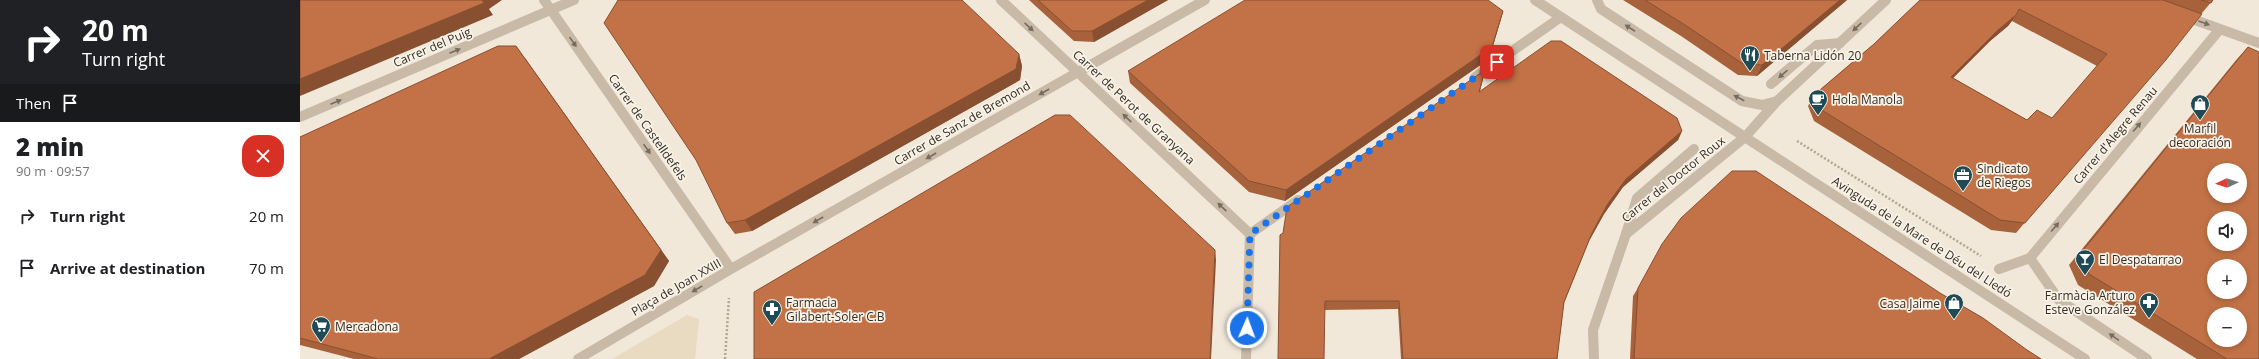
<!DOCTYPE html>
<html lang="en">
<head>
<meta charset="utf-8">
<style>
	:root { --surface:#fff; --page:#f2f2f2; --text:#202124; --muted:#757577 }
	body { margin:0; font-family:"Open Sans",sans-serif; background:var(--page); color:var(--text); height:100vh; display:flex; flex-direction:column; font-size:15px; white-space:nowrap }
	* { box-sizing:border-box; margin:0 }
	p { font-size:13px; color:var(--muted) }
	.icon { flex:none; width:22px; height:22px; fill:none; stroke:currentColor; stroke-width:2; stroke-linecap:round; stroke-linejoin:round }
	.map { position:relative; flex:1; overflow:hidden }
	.sheet { display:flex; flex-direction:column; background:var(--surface); width:300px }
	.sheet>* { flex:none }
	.top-card { background:#202124; color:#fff; overflow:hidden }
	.needle { width:26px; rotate:266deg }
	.tools { position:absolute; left:1907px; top:163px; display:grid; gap:8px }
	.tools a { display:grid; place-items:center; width:40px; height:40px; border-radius:50%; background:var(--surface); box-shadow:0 2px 6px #0003; font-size:20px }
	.pin { position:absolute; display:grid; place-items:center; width:34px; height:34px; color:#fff; margin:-17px; border-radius:8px; box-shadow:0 2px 6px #0006 }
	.me { position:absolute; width:44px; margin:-22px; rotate:2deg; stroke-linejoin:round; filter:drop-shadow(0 0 3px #0008) }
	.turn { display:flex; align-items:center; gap:14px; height:84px; padding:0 16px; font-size:18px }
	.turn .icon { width:52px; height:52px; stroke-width:2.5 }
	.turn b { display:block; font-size:28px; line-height:34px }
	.then { display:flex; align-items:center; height:38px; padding:0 16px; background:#0003; gap:8px; font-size:15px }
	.round { display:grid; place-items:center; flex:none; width:42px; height:42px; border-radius:16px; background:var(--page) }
	.head { display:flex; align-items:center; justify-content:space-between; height:68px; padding:0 16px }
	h1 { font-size:24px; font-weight:800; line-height:30px }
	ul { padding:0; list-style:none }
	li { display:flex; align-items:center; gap:12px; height:52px; padding:0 16px }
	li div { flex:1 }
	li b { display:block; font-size:15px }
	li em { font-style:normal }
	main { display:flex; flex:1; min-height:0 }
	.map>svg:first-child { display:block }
	.plaza { fill:#e8dbc1 }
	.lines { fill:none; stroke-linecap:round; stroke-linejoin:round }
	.path { stroke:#b4a491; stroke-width:2.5; stroke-dasharray:2 2; stroke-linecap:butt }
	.lane { stroke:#c8baa6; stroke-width:10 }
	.street { stroke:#c8baa6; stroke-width:10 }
	.wall { fill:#a7623c; fill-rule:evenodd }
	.shaded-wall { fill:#885031 }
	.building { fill:#c27246; stroke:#885031; fill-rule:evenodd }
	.oneway { fill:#776c60 }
	.route { stroke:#1a73e8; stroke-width:7; stroke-dasharray:0 12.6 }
	.labels { text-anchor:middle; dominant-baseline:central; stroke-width:3.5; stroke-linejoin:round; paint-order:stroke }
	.street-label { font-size:12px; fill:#352d27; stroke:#f9f2e6 }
	.poi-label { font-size:12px; fill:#352d27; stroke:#f9f2e6; text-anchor:start }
</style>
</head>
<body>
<main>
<section class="sheet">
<div class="top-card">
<div class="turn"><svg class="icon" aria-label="right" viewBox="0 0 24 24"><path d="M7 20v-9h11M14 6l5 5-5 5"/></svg><div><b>20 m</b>Turn right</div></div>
<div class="then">Then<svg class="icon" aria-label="arrive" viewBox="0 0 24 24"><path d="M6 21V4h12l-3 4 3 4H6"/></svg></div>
</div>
<div class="head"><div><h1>2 min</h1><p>90 m · 09:57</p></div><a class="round" style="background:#d93025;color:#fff"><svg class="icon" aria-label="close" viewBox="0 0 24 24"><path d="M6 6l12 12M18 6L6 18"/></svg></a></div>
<ul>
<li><svg class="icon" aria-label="right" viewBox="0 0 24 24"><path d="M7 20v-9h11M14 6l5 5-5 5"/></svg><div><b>Turn right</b></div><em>20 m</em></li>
<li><svg class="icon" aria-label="arrive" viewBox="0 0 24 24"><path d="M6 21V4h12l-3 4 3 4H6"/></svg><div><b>Arrive at destination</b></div><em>70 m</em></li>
</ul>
</section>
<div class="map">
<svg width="1959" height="359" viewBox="0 0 1959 359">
	<rect width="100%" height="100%" fill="#f1e8da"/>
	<path class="plaza" d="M 387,315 L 399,319 L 395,359 L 312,359 Z"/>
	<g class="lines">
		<path class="path" d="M 1497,141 L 1681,256
			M 425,359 L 429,298"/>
		<path class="lane" d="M 1471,84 L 1517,45 L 1540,43
			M 1326,234 L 1337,198 L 1394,149"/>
		<path class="street" d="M 244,0 L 431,269
			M 701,0 L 950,234
			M 1235,0 L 1785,359
			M 1297,0 L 1301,9 L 1442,101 L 1462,105 L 1477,101
			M 1884,16 L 1959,43
			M 1175,77 L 1261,17
			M 0,117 L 274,0
			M 950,234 L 998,200
			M 1730,258 L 1920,29
			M 1730,258 L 1759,300 L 1847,359
			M 1699,269 L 1730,258
			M 278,359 L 431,269 L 905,0
			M 946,359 L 950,234
			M 1294,359 L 1293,330 L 1326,234 L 1445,137 L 1477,101 L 1586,0"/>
	</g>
	<path class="wall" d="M 729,0 L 868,0 L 794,42 L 774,41 Z
		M 1323,0 L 1547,0 L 1457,76 L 1438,75 L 1381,36 Z
		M 1620,0 L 1913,0 L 1716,233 L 1691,230 L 1514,121 L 1508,106 L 1514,95 L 1574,44 ZM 1712,21 L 1797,66 L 1752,118 L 1727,120 L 1653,78 L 1690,41 L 1708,26 Z
		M 1203,11 L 1200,22 L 1189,59 L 985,201 L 949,192 L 830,83 L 828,71 Z
		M 1948,47 L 1959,359 L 1897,359 L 1778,285 L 1769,265 L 1937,59 Z
		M 719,54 L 722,66 L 720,80 L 452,231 L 435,234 L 427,223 Z
		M 225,58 L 369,261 L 354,286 L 219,359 L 54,359 L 0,345 L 0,137 Z
		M 1185,70 L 1180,91 L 1382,131 L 1378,140 L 1323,187 L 1304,214 L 1289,241 L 1264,303 L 1257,359 L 1101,359 L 1098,309 L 1024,310 L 978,359 Z
		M 1338,288 L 1727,350 L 1741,359 L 1330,359 L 1333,296 Z"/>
	<path class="shaded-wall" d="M 182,0 L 202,0 L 189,9 L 193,15 L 0,96 L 0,79 Z
		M 848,0 L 868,0 L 794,42 L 792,31 Z
		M 1540,0 L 1547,0 L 1457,76 L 1462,65 Z
		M 1203,11 L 1200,22 L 1189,59 L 985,201 L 986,190 Z
		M 1716,15 L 1708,26 L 1690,41 L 1643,88 L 1651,77 L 1698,30 Z
		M 216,46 L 369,261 L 354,286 L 219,359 L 189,359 Z
		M 719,54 L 722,66 L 720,80 L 452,231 L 445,220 Z
		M 1185,70 L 1183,79 L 1177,101 L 1179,92 Z
		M 1382,131 L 1378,140 L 1323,187 L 1304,214 L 1289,241 L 1292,233 L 1307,205 L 1326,179 Z
		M 915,250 L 916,260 L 911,359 L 910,359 Z"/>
	<path class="building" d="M 0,0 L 182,0 L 184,3 L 0,79 Z
		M 318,0 L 662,0 L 719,54 L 716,69 L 445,220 L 427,223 L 396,160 L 304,23 Z
		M 738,0 L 848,0 L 792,31 L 772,31 Z
		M 945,0 L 1188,0 L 1203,11 L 1192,47 L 986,190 L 949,181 L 828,71 Z
		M 1345,0 L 1540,0 L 1462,65 L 1443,64 L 1385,25 Z
		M 1620,0 L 1863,0 L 1902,14 L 1865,61 L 1725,223 L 1700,220 L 1520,109 L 1514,95 L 1574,44 ZM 1719,9 L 1807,54 L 1752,118 L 1737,110 L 1727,120 L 1651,77 L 1698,30 L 1716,15 Z
		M 1901,0 L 1913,0 L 1911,3 Z
		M 1251,41 L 1261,41 L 1377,118 L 1382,131 L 1326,179 L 1307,205 L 1292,233 L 1264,302 L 1257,359 L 1103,359 L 1099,301 L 1025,301 L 1024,359 L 978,359 L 980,235 L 983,233 L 987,207 L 1185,70 L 1179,92 Z
		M 198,46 L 216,46 L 361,250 L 345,275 L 189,359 L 78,359 L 0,338 L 0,137 Z
		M 1948,47 L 1959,52 L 1959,359 L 1927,359 L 1789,274 L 1780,254 ZM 1914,170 L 1940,170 L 1940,196 L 1914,196 ZM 1914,218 L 1940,218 L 1940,244 L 1914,244 ZM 1914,266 L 1940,266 L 1940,292 L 1914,292 ZM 1914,314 L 1940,314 L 1940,340 L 1914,340 Z
		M 755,115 L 770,115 L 915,250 L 910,359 L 454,359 L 454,292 Z
		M 1432,171 L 1456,171 L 1640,293 L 1683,318 L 1727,350 L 1741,359 L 1334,359 L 1338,288 L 1362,244 L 1381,218 Z"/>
	<defs><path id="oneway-solid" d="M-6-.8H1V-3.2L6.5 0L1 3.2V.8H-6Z"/></defs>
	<g class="oneway">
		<use href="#oneway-solid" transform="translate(1904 23) rotate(20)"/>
		<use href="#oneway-solid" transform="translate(729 27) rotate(43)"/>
		<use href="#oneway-solid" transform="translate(1557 27) rotate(137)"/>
		<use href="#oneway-solid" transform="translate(1330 28) rotate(-147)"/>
		<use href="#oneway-solid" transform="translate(273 42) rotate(55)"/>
		<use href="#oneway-solid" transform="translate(155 51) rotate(-23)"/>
		<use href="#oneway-solid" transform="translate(1483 74) rotate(140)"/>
		<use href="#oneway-solid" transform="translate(744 92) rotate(150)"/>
		<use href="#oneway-solid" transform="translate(1439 98) rotate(-152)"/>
		<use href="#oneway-solid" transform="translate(36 102) rotate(-23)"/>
		<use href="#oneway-solid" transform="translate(827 118) rotate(-137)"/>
		<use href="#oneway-solid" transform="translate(1837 127) rotate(-50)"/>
		<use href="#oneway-solid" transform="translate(347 149) rotate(55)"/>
		<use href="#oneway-solid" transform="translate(631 156) rotate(150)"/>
		<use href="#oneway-solid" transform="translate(922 207) rotate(-137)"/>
		<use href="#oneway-solid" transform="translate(518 220) rotate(150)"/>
		<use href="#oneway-solid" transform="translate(1755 227) rotate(-50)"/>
		<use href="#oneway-solid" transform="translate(397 289) rotate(150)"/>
		<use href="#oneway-solid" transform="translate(1814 337) rotate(-146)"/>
	</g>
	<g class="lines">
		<path class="route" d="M 947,328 L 950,234 L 1197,62"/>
	</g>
	<defs>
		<g id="restaurant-pin" transform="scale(1)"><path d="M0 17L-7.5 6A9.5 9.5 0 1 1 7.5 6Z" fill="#1e4b55" stroke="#f9f2e6"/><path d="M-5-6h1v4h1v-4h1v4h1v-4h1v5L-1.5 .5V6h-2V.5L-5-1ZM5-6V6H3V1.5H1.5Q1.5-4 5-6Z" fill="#fff"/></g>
		<g id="cafe-pin" transform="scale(1)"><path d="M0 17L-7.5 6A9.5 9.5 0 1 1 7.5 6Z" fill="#1e4b55" stroke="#f9f2e6"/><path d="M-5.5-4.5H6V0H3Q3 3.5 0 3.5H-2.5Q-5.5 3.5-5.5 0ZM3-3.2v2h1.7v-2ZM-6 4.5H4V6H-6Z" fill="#fff"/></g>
		<g id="shop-pin" transform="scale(1)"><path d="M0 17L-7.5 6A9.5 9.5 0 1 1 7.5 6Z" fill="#1e4b55" stroke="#f9f2e6"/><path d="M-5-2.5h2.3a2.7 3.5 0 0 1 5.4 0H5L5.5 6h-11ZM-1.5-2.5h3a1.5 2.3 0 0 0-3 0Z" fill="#fff"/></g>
		<g id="office-pin" transform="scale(1)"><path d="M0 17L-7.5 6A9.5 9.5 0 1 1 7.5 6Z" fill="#1e4b55" stroke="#f9f2e6"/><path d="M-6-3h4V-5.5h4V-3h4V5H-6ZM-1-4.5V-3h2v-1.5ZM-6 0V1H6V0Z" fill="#fff"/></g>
		<g id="bar-pin" transform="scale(1)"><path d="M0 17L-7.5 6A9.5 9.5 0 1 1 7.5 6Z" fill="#1e4b55" stroke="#f9f2e6"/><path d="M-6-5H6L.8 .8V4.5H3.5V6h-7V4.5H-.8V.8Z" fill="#fff"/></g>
		<g id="pharmacy-pin" transform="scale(1)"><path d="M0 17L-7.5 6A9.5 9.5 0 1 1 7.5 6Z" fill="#1e4b55" stroke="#f9f2e6"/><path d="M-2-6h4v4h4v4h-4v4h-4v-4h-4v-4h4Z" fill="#fff"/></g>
		<g id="supermarket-pin" transform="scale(1)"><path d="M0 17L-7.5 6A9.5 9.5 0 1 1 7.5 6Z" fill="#1e4b55" stroke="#f9f2e6"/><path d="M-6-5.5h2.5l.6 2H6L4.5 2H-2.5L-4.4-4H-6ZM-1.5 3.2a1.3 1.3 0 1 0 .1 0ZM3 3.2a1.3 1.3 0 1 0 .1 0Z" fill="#fff"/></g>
	</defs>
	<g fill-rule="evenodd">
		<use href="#restaurant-pin" x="1450" y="55"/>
		<use href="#cafe-pin" x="1518" y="99"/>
		<use href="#shop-pin" x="1900" y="104"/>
		<use href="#office-pin" x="1663" y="175"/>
		<use href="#bar-pin" x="1785" y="259"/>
		<use href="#pharmacy-pin" x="1849" y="302"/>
		<use href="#shop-pin" x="1654" y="303"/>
		<use href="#pharmacy-pin" x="472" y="309"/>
		<use href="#supermarket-pin" x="21" y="326"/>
	</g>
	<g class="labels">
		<g class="street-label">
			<text transform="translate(132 47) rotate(-23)">Carrer del Puig</text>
			<text transform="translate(834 107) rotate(43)">Carrer de Perot de Granyana</text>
			<text transform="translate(662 123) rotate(-30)">Carrer de Sanz de Bremond</text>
			<text transform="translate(348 127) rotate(55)">Carrer de Castelldefels</text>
			<text transform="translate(1815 135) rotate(-50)">Carrer d'Alegre Renau</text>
			<text transform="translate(1373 179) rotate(-39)">Carrer del Doctor Roux</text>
			<text transform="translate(1622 237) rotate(33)">Avinguda de la Mare de Déu del Lledó</text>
			<text transform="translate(376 287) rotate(-30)">Plaça de Joan XXIII</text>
		</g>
		<g class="poi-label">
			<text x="1464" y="55">Taberna Lidón 20</text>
			<text x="1532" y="99">Hola Manola</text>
			<text x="1900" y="128" text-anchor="middle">Marfil<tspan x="1900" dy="14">decoración</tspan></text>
			<text x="1677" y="168">Sindicato<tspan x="1677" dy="14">de Riegos</tspan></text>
			<text x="1799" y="259">El Despatarrao</text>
			<text x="1835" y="295" text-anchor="end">Farmàcia Arturo<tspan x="1835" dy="14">Esteve González</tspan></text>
			<text x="486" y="302">Farmacia<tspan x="486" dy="14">Gilabert-Soler C.B</tspan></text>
			<text x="1640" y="303" text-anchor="end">Casa Jaime</text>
			<text x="35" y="326">Mercadona</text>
		</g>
	</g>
</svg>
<div class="tools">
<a><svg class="needle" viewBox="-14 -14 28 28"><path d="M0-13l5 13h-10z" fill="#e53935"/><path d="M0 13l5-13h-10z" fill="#757577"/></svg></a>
<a><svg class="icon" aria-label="sound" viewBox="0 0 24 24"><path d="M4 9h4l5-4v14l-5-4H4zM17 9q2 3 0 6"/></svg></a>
<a>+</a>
<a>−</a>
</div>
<div class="pin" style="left:1197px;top:62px;background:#d93025"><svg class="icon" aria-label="arrive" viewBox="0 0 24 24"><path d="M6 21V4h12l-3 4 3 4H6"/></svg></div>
<svg class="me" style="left:947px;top:328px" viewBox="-20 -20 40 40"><circle r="17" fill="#1a73e8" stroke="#fff" stroke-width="3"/><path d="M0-11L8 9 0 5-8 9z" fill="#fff"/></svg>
</div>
</main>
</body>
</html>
